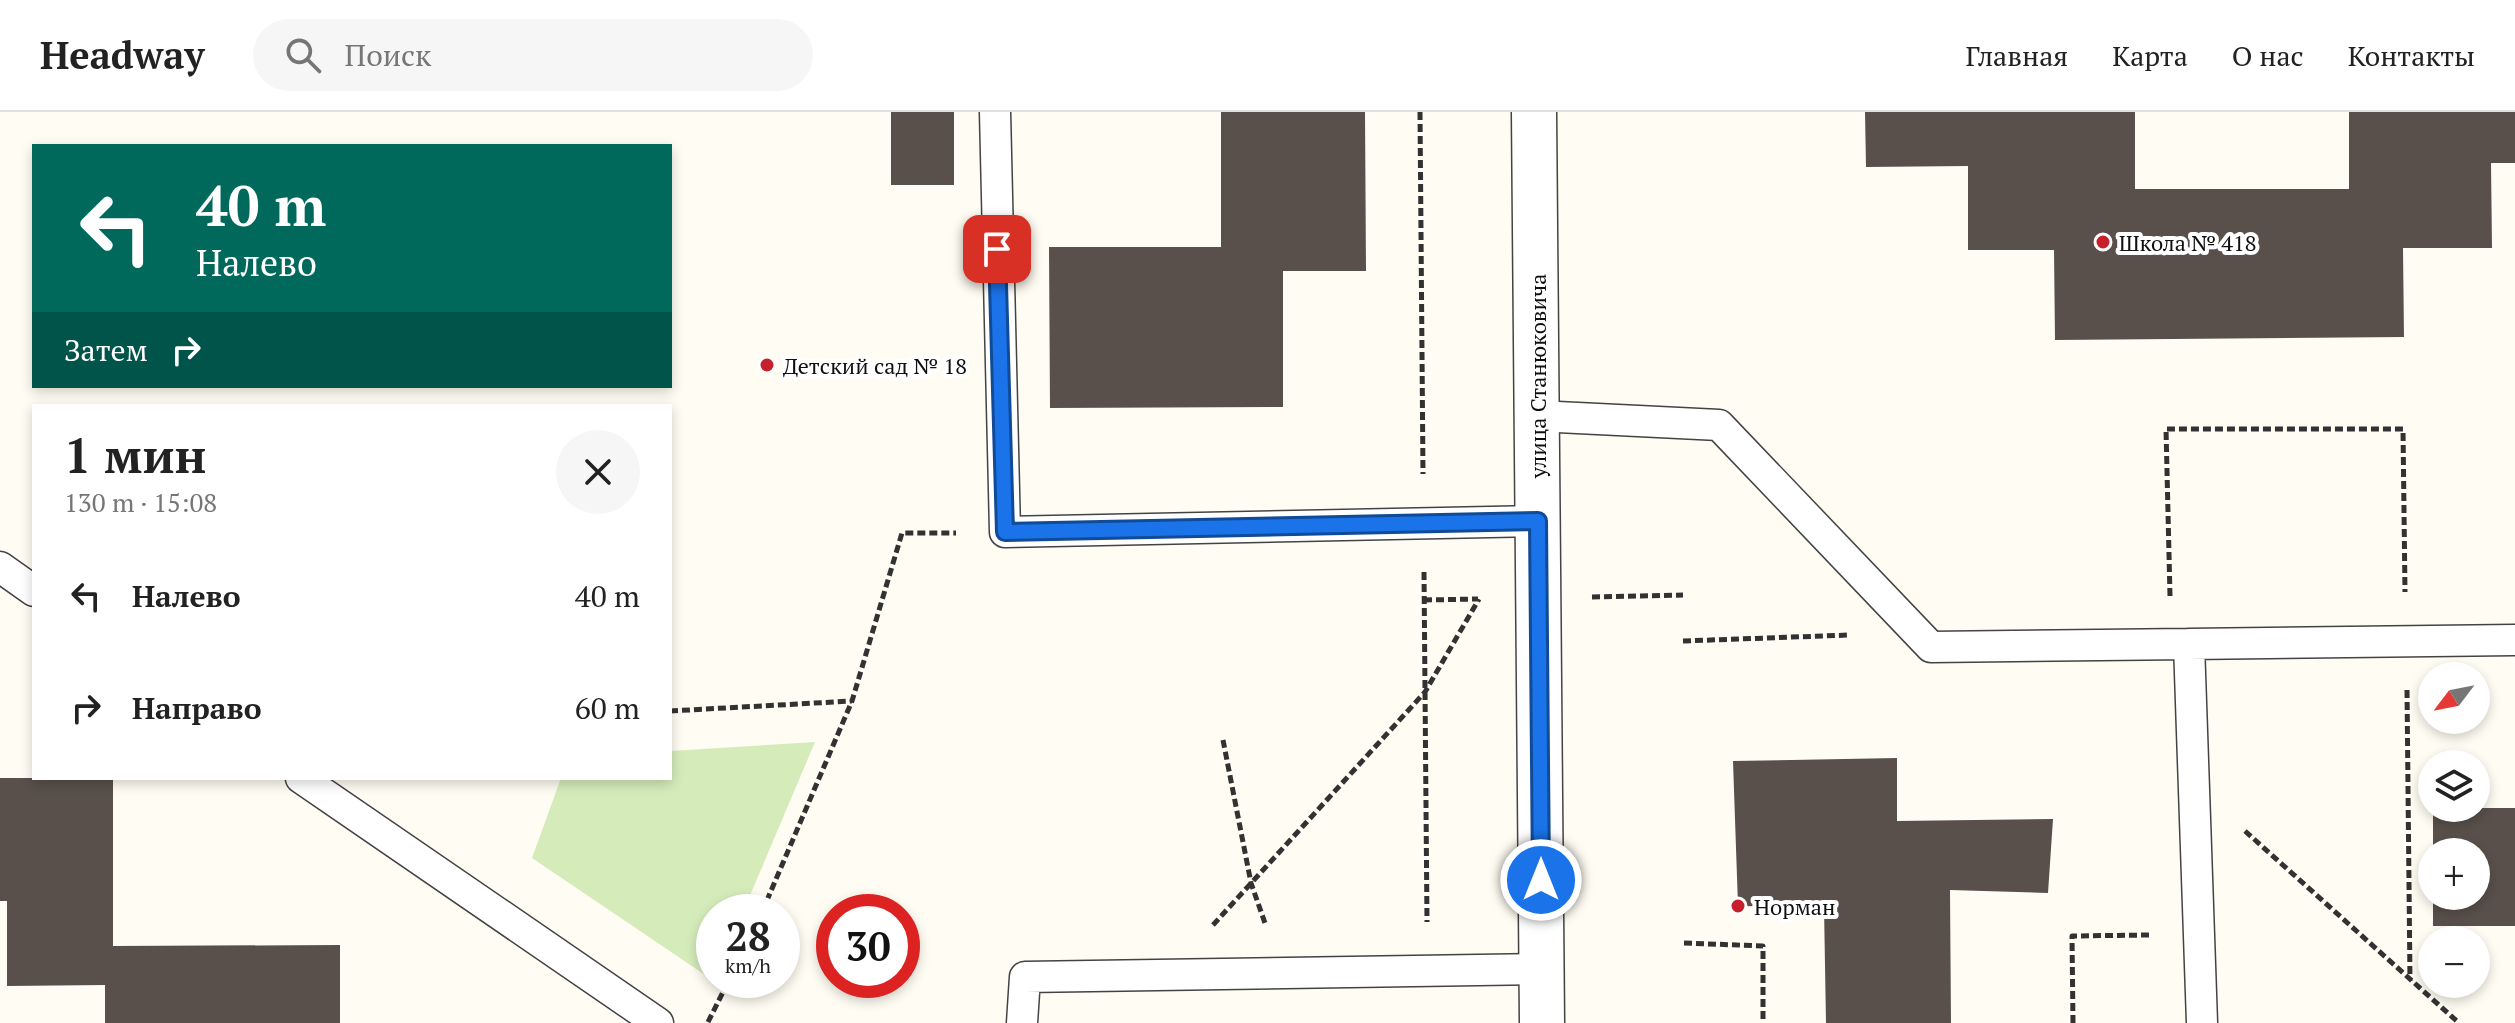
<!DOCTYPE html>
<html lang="ru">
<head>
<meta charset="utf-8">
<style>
	:root { --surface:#fff; --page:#f6f6f6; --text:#222; --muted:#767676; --line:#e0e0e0 }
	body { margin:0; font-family:"PT Serif",serif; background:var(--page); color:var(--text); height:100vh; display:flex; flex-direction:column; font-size:30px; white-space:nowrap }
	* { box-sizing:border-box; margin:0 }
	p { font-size:26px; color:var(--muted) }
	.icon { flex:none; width:44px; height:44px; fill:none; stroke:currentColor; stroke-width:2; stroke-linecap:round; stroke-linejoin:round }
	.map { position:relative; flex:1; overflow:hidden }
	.sheet { position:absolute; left:32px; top:292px; width:640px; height:376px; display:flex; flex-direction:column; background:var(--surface); border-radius:0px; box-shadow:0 4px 12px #0003 }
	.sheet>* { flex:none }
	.hud { position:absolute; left:32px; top:32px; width:640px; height:244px; border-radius:0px; box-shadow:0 4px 12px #0003; background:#00695c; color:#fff; overflow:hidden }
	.needle { width:52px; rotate:238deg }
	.fabs { position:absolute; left:2418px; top:550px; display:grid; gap:16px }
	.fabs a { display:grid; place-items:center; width:72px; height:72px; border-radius:50%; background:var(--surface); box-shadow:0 4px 12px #0003; font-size:40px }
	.speed { position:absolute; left:696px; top:782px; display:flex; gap:16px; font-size:40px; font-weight:700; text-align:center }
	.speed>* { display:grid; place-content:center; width:104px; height:104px; border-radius:50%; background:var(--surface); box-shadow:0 4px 12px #0003; line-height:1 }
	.speed small { font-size:20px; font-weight:400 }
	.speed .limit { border:12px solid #d22; background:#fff; color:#111 }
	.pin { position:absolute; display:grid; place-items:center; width:68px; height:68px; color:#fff; margin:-34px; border-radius:16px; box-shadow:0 4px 12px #0006 }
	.me { position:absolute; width:88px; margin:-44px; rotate:0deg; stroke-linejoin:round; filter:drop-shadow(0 0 6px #0008) }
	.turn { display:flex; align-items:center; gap:28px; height:168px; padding:0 32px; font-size:36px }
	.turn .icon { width:104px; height:104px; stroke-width:2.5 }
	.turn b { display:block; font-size:56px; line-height:68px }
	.then { display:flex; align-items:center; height:76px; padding:0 32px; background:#0003; gap:16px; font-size:30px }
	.round { display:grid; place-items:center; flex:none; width:84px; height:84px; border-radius:42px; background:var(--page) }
	.overview { display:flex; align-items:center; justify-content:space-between; height:136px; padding:0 32px }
	h1 { font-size:48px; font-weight:600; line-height:60px }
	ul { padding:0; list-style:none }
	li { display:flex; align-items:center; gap:24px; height:112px; padding:0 32px }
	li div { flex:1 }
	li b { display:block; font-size:30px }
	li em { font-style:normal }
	header { display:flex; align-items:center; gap:48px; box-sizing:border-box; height:112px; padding:0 40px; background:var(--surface); border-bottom:2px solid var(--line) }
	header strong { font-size:38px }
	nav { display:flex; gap:44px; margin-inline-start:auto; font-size:28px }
	.search { width:560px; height:72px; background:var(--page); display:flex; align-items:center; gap:20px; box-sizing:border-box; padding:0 28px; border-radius:44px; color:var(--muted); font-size:30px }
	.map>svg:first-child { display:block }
	.green { fill:#d5ecba }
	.building { fill:#59504b }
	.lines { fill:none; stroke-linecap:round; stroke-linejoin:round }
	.service-casing { stroke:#434343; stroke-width:33 }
	.minor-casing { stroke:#434343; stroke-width:47 }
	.path { stroke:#323232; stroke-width:5; stroke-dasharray:8 4; stroke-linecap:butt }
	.service { stroke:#fff; stroke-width:30 }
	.minor { stroke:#fff; stroke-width:44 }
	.route-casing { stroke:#114b97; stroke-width:20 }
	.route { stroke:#1a73e8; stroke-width:14 }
	.poi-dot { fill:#c7202d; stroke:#fff; stroke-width:3 }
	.labels { text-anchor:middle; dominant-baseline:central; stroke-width:8; stroke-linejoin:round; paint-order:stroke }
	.poi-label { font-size:22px; fill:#101010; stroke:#fff; text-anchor:start }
	.street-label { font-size:22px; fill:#101010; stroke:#fff }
</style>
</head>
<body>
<header>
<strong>Headway</strong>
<div class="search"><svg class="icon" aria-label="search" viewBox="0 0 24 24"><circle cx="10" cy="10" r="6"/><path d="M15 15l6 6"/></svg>Поиск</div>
<nav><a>Главная</a><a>Карта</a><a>О нас</a><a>Контакты</a></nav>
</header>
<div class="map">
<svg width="2515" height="911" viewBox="0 0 2515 911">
	<rect width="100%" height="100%" fill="#fffcf3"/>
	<path class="green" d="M 815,630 L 743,800 L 714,800 L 714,869 L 532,746 L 561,666 L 670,666 L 670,639 Z"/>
	<path class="building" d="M 891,0 L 954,0 L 954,73 L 891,73 Z
		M 1221,0 L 1365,0 L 1366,159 L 1283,159 L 1283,295 L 1050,296 L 1049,135 L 1221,135 Z
		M 1865,0 L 2135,0 L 2135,77 L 2349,77 L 2349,0 L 2515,0 L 2515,51 L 2491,51 L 2492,136 L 2403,136 L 2404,225 L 2055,228 L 2054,138 L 1968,138 L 1968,54 L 1866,55 Z
		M 1897,646 L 1897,709 L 2053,707 L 2048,781 L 1950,778 L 1951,911 L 1826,911 L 1824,795 L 1738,794 L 1733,649 Z
		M 0,666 L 113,666 L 113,834 L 340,833 L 340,911 L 105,911 L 105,873 L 7,874 L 7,789 L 0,789 Z
		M 2433,696 L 2515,696 L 2515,814 L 2433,814 L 2433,784 L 2476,784 L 2476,740 L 2433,740 Z"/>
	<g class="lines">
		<g class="service-casing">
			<path id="service" d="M 995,0 L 1005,420 L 1538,409
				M 1537,304 L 1719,313 L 1931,535 L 2189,532 L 2202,911
				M 0,455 L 34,479
				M 2189,532 L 2515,528
				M 301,666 L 658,911
				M 1022,911 L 1025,865 L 1542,857"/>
		</g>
		<g class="minor-casing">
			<path id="minor" d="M 1534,0 L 1542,911"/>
		</g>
		<path class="path" d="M 1420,0 L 1423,362
			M 1424,460 L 1427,810
			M 2170,484 L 2166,317 L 2403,317 L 2405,480
			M 1592,485 L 1683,483
			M 1424,488 L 1478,487
			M 1683,529 L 1850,523
			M 2407,578 L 2410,869
			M 670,599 L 852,589
			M 1223,628 L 1251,771 L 1266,814
			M 2245,719 L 2459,911
			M 762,800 L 852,589 L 902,421 L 956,421
			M 1213,813 L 1425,580 L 1479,487
			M 1684,831 L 1763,834 L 1763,911
			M 708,910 L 729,868
			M 2073,911 L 2072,824 L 2149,823"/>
		<use href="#service" class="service"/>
		<use href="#minor" class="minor"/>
	</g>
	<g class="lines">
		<g class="route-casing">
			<path id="route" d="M 997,137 L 1005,420 L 1538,409 L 1541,768"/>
		</g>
		<use href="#route" class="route"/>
	</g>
	<g class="poi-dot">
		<circle cx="2103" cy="130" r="8"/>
		<circle cx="767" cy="253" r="8"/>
		<circle cx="1738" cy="794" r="8"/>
	</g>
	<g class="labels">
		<g class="poi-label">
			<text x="2119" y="130">Школа № 418</text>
			<text x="783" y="253">Детский сад № 18</text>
			<text x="1754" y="794">Норман</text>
		</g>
		<g class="street-label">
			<text transform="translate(1537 264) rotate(-90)">улица Станюковича</text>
		</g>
	</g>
</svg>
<div class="fabs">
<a><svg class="needle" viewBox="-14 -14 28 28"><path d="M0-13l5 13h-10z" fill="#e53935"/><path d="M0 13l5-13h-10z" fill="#767676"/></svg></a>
<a><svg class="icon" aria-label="layers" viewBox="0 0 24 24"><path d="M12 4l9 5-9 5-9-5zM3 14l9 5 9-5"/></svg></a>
<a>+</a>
<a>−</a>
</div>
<div class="speed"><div>28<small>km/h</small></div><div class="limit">30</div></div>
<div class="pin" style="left:997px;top:137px;background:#d93025"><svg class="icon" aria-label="arrive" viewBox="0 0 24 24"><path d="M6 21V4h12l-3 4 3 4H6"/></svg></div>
<svg class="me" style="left:1541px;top:768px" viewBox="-20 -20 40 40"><circle r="17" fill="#1a73e8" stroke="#fff" stroke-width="3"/><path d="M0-11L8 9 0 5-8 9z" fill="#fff"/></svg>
<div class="hud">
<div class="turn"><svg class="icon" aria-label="left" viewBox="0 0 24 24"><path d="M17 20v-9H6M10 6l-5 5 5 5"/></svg><div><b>40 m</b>Налево</div></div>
<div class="then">Затем<svg class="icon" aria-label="right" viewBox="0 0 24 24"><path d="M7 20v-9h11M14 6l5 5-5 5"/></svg></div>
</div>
<section class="sheet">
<div class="overview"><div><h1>1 мин</h1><p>130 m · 15:08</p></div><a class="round"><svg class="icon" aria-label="close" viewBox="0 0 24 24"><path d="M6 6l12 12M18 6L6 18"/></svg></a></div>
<ul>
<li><svg class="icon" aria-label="left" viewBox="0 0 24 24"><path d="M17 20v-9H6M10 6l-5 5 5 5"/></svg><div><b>Налево</b></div><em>40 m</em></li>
<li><svg class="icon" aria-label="right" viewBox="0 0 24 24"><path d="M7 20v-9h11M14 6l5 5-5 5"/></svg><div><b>Направо</b></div><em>60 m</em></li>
</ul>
</section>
</div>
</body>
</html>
